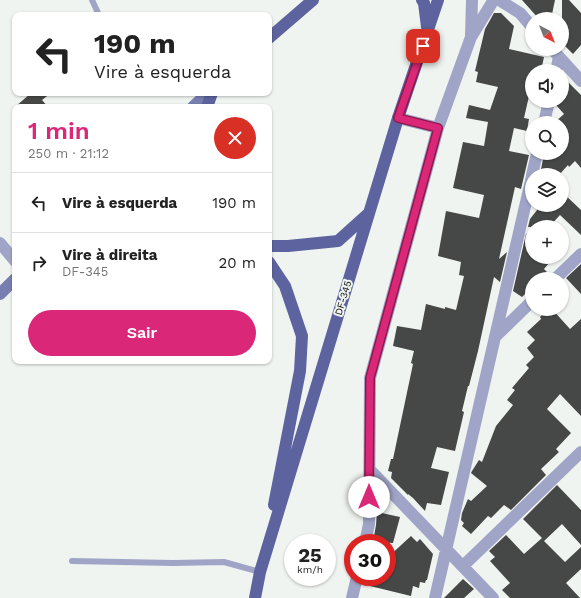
<!DOCTYPE html>
<html lang="pt">
<head>
<meta charset="utf-8">
<style>
	:root { --surface:#fff; --page:#f2f2f2; --text:#222; --muted:#767676; --line:#e0e0e0; --accent:#db2777 }
	body { margin:0; font-family:"Work Sans",sans-serif; background:var(--page); color:var(--text); height:100vh; display:flex; flex-direction:column; font-size:15px; white-space:nowrap }
	* { box-sizing:border-box; margin:0 }
	p { font-size:13px; color:var(--muted) }
	.icon { flex:none; width:22px; height:22px; fill:none; stroke:currentColor; stroke-width:2; stroke-linecap:round; stroke-linejoin:round }
	.map { position:relative; flex:1; overflow:hidden }
	.details { position:absolute; left:12px; top:104px; width:260px; height:260px; display:flex; flex-direction:column; background:var(--surface); border-radius:8px; box-shadow:0 1px 3px #0004 }
	.details>* { flex:none }
	.hud { position:absolute; left:12px; top:12px; width:260px; height:84px; border-radius:8px; box-shadow:0 1px 3px #0004; background:#fff; color:var(--text); overflow:hidden }
	.needle { width:26px; rotate:138deg }
	.tools { position:absolute; left:525px; top:12px; display:grid; gap:8px }
	.tools a { display:grid; place-items:center; width:44px; height:44px; border-radius:50%; background:var(--surface); box-shadow:0 1px 3px #0004; font-size:20px }
	.speed { position:absolute; left:284px; top:534px; display:flex; gap:8px; font-size:20px; font-weight:700; text-align:center }
	.speed>* { display:grid; place-content:center; width:52px; height:52px; border-radius:50%; background:var(--surface); box-shadow:0 1px 3px #0004; line-height:1 }
	.speed small { font-size:10px; font-weight:400 }
	.speed .limit { border:6px solid #d22; background:#fff; color:#111 }
	.pin { position:absolute; display:grid; place-items:center; width:34px; height:34px; color:#fff; margin:-17px; border-radius:8px; box-shadow:0 2px 6px #0006 }
	.me { position:absolute; width:44px; margin:-22px; rotate:0deg; stroke-linejoin:round; filter:drop-shadow(0 0 3px #0008) }
	.turn { display:flex; align-items:center; gap:14px; height:84px; padding:0 16px; font-size:18px }
	.turn .icon { width:52px; height:52px; stroke-width:2.5 }
	.turn b { display:block; font-size:28px; line-height:34px }
	.round { display:grid; place-items:center; flex:none; width:42px; height:42px; border-radius:21px; background:var(--page) }
	.headline { display:flex; align-items:center; justify-content:space-between; height:68px; padding:0 16px }
	h1 { font-size:24px; font-weight:600; line-height:30px; color:var(--accent) }
	.primary-button { display:flex; gap:8px; margin-top:auto; padding:8px 16px }
	.primary-button a { flex:1; height:46px; border-radius:24px; background:var(--accent); color:#fff; font-size:16px; font-weight:600; line-height:46px; text-align:center }
	ul { padding:0; list-style:none }
	li { display:flex; align-items:center; gap:12px; height:60px; padding:0 16px; border-top:1px solid var(--line) }
	li div { flex:1 }
	li b { display:block; font-size:15px }
	li em { font-style:normal }
	.map>svg:first-child { display:block }
	.building { fill:#454846 }
	.lines { fill:none; stroke-linecap:round; stroke-linejoin:round }
	.service { stroke:#a0a5c7; stroke-width:6 }
	.minor { stroke:#a0a5c7; stroke-width:12 }
	.secondary { stroke:#787eaf; stroke-width:12 }
	.primary { stroke:#5d639e; stroke-width:12 }
	.route-casing { stroke:#8e194d; stroke-width:10 }
	.route { stroke:#db2777; stroke-width:7 }
	.labels { text-anchor:middle; dominant-baseline:central; stroke-width:4; stroke-linejoin:round; paint-order:stroke }
	.street-label { font-size:10px; fill:#0e0f0e; stroke:#f0f4f1 }
</style>
</head>
<body>
<div class="map">
<svg width="581" height="598" viewBox="0 0 581 598">
	<rect width="100%" height="100%" fill="#f0f4f1"/>
	<path class="building" d="M 522,0 L 555,0 L 551,19 L 539,19 Z
		M 562,0 L 569,0 L 581,13 L 581,45 L 573,54 L 562,43 Z
		M 494,13 L 501,13 L 514,26 L 509,49 L 544,57 L 541,71 L 532,71 L 532,83 L 524,118 L 529,119 L 527,131 L 514,128 L 509,151 L 529,155 L 521,189 L 515,187 L 499,259 L 507,252 L 500,282 L 494,277 L 478,351 L 469,386 L 468,386 L 462,411 L 464,412 L 455,451 L 437,447 L 431,468 L 449,472 L 441,505 L 427,503 L 425,511 L 413,498 L 408,494 L 408,495 L 391,478 L 392,472 L 388,471 L 391,459 L 393,459 L 413,364 L 411,363 L 414,351 L 393,346 L 397,326 L 421,330 L 426,304 L 445,309 L 445,307 L 456,310 L 464,276 L 459,275 L 461,262 L 438,256 L 446,211 L 479,218 L 484,195 L 453,188 L 463,142 L 484,146 L 488,122 L 466,118 L 469,105 L 490,110 L 498,87 L 476,82 L 478,72 L 475,71 L 485,29 Z
		M 562,76 L 581,95 L 581,168 L 575,161 L 569,167 L 568,165 L 559,175 L 540,175 L 544,153 L 562,153 L 562,123 L 554,123 L 564,114 L 556,105 L 556,101 L 562,101 Z
		M 31,93 L 51,93 L 42,100 L 48,107 L 15,107 Z
		M 562,192 L 581,210 L 581,235 L 560,215 L 549,227 L 528,227 L 530,219 L 541,205 L 562,205 Z
		M 532,229 L 532,257 L 544,257 L 550,262 L 544,269 L 547,272 L 541,279 L 532,279 L 532,287 L 522,297 L 513,291 L 526,234 Z
		M 581,264 L 581,294 L 566,278 Z
		M 548,309 L 552,309 L 570,329 L 581,319 L 581,416 L 560,394 L 547,409 L 571,433 L 556,449 L 559,452 L 541,469 L 546,475 L 511,510 L 504,505 L 491,518 L 488,516 L 471,534 L 462,526 L 464,523 L 461,520 L 462,513 L 468,499 L 471,501 L 487,486 L 471,473 L 472,471 L 479,460 L 482,462 L 496,426 L 513,405 L 507,400 L 515,390 L 512,388 L 529,368 L 526,365 L 534,357 L 527,348 L 535,340 L 527,332 L 541,319 L 540,317 Z
		M 557,485 L 581,510 L 581,545 L 562,524 L 544,541 L 565,562 L 581,547 L 581,569 L 566,583 L 580,598 L 510,598 L 502,590 L 510,583 L 490,561 L 495,557 L 489,551 L 506,535 L 524,554 L 542,538 L 523,519 Z
		M 377,512 L 400,517 L 393,543 L 373,542 L 376,525 Z
		M 411,536 L 417,542 L 420,539 L 433,554 L 427,580 L 426,580 L 425,583 L 420,582 L 419,588 L 413,586 L 411,596 L 370,586 L 372,577 L 387,577 L 387,558 Z
		M 463,579 L 474,589 L 464,598 L 444,598 Z"/>
	<g class="lines">
		<path class="service" d="M 92,0 L 99,15
			M 72,561 L 173,563 L 224,562 L 260,572"/>
		<path class="minor" d="M 499,0 L 520,13 L 532,27
			M 471,36 L 472,0
			M 552,49 L 581,81
			M 556,71 L 559,57
			M 398,118 L 438,128
			M 544,123 L 549,101
			M 532,175 L 537,153
			M 0,243 L 15,261
			M 555,279 L 581,254
			M 496,336 L 532,301
			M 370,470 L 493,598
			M 365,543 L 369,524 L 370,378 L 438,128 L 471,37 L 493,1
			M 463,566 L 581,452
			M 352,598 L 357,577
			M 435,598 L 532,176"/>
		<path class="secondary" d="M 193,107 L 208,93
			M 0,294 L 15,279"/>
		<path class="primary" d="M 422,0 L 424,3 L 427,27
			M 269,38 L 313,0
			M 207,107 L 212,93
			M 269,246 L 288,246 L 338,241 L 368,214
			M 269,262 L 285,286 L 302,336 L 300,371 L 274,505
			M 255,598 L 260,572 L 398,118 L 438,0"/>
	</g>
	<g class="lines">
		<g class="route-casing">
			<path id="route" d="M 369,497 L 370,378 L 438,128 L 398,118 L 423,46"/>
		</g>
		<use href="#route" class="route"/>
	</g>
	<g class="labels">
		<g class="street-label">
			<text transform="translate(343 298) rotate(-73)">DF-345</text>
		</g>
	</g>
</svg>
<div class="tools">
<a><svg class="needle" viewBox="-14 -14 28 28"><path d="M0-13l5 13h-10z" fill="#e53935"/><path d="M0 13l5-13h-10z" fill="#767676"/></svg></a>
<a><svg class="icon" aria-label="sound" viewBox="0 0 24 24"><path d="M4 9h4l5-4v14l-5-4H4zM17 9q2 3 0 6"/></svg></a>
<a><svg class="icon" aria-label="search" viewBox="0 0 24 24"><circle cx="10" cy="10" r="6"/><path d="M15 15l6 6"/></svg></a>
<a><svg class="icon" aria-label="layers" viewBox="0 0 24 24"><path d="M12 4l9 5-9 5-9-5zM3 14l9 5 9-5"/></svg></a>
<a>+</a>
<a>−</a>
</div>
<div class="speed"><div>25<small>km/h</small></div><div class="limit">30</div></div>
<div class="pin" style="left:423px;top:46px;background:#d93025"><svg class="icon" aria-label="arrive" viewBox="0 0 24 24"><path d="M6 21V4h12l-3 4 3 4H6"/></svg></div>
<svg class="me" style="left:369px;top:497px" viewBox="-20 -20 40 40"><circle r="19" fill="#fff"/><path d="M0-13L10 11 0 6-10 11z" fill="#db2777"/></svg>
<div class="hud">
<div class="turn"><svg class="icon" aria-label="left" viewBox="0 0 24 24"><path d="M17 20v-9H6M10 6l-5 5 5 5"/></svg><div><b>190 m</b>Vire à esquerda</div></div>
</div>
<section class="details">
<div class="headline"><div><h1>1 min</h1><p>250 m · 21:12</p></div><a class="round" style="background:#d93025;color:#fff"><svg class="icon" aria-label="close" viewBox="0 0 24 24"><path d="M6 6l12 12M18 6L6 18"/></svg></a></div>
<ul>
<li><svg class="icon" aria-label="left" viewBox="0 0 24 24"><path d="M17 20v-9H6M10 6l-5 5 5 5"/></svg><div><b>Vire à esquerda</b></div><em>190 m</em></li>
<li><svg class="icon" aria-label="right" viewBox="0 0 24 24"><path d="M7 20v-9h11M14 6l5 5-5 5"/></svg><div><b>Vire à direita</b><p>DF-345</p></div><em>20 m</em></li>
</ul>
<div class="primary-button"><a>Sair</a></div>
</section>
</div>
</body>
</html>
